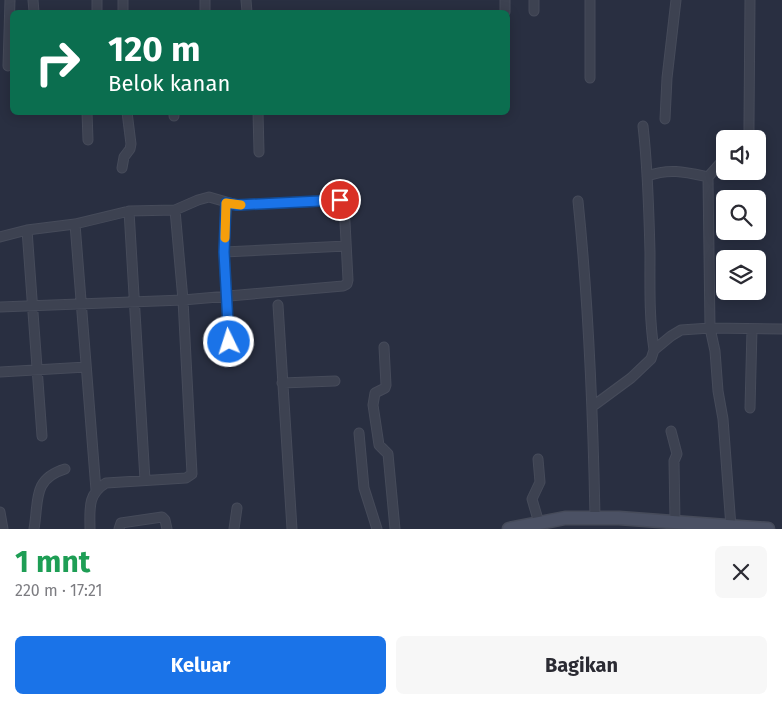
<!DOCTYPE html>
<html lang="id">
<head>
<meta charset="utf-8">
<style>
	:root { --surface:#fff; --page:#f7f7f7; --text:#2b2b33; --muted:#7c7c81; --accent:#1a73e8 }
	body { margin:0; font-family:"Fira Sans",sans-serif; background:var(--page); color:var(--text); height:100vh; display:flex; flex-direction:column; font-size:19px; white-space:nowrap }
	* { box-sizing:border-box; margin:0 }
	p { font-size:16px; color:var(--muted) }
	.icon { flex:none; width:28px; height:28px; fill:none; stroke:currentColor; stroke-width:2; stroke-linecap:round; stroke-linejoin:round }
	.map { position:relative; height:529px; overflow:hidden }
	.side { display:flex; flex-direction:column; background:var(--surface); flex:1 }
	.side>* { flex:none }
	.guide { position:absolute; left:10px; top:10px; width:500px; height:105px; border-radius:8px; box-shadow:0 2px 12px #0003; background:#0b6e4f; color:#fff; overflow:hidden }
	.fabs { position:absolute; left:716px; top:130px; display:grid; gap:10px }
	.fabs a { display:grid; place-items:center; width:50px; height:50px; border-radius:8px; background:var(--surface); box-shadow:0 2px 12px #0003; font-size:25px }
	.pin { position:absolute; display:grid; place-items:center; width:42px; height:42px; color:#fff; margin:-21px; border:2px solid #fff; border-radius:50%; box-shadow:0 1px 5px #0007 }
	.me { position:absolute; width:55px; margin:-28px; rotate:356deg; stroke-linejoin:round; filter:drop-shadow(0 0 4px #0008) }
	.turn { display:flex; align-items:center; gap:18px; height:105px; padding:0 15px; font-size:22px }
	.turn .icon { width:65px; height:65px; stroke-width:2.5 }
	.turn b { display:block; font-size:35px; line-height:42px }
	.round { display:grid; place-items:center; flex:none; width:52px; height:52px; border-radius:8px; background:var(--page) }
	.head { display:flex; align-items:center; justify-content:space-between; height:85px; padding:0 15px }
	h1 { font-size:30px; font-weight:700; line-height:38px; color:#1e9e55 }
	.button { display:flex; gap:10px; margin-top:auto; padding:10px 15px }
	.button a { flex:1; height:58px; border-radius:8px; background:var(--accent); color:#fff; font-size:20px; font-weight:700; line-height:58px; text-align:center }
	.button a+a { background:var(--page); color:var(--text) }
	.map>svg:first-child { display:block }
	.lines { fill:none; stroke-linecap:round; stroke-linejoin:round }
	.street-casing { stroke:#464b5a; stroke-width:11 }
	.secondary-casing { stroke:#464b5a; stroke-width:15 }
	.street { stroke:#3d4251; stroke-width:9 }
	.secondary { stroke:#4b5164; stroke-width:12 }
	.route-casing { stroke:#114b97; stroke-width:12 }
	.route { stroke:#1a73e8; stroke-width:9 }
	.slow { stroke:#f59e0b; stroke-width:9 }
</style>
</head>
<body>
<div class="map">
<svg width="782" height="529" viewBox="0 0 782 529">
	<rect width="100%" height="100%" fill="#292f41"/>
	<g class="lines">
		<g class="street-casing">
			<path id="street" d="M 33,0 L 34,12
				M 97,0 L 97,12
				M 123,0 L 123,12
				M 205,0 L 205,12
				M 246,0 L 247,12
				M 534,0 L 534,11
				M 505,12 L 505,0
				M 8,66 L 10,0
				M 590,78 L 590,0
				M 87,112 L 88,140
				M 174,112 L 174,116
				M 258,112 L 259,152
				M 665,119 L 667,78 L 676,0
				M 643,126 C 648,169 649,211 650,253 C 650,286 649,317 654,350
				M 745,139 L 749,131 L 749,123 L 750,0
				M 725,158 L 708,177 L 710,328 L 715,351 L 718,391 L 723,419 L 731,527
				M 122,168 L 124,157 L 130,149 L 131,144 L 127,112
				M 647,176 C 670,168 685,172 708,177
				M 578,201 C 589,307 593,412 595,518
				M 226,203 L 224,252 L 230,358
				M 129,211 L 145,480
				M 75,224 L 96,490
				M 27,230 L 42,436
				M 0,237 L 27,230 L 75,224 L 129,211 L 175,210 L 198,200 L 209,197 L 237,205 L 341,200 L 344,203 L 348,280 L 347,284 L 343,286 L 183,300 L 0,307
				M 224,252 L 346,246
				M 278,305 L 292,529
				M 384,347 L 386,385 L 385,388 L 375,393 L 373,405 L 379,445 L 388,454 L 395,529
				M 0,372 L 86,367
				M 282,383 L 335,381
				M 593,406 L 631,378 L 651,359 L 654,350 L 671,336 L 681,330 L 710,328 L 782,329
				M 750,408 L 752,329
				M 671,431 L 677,454 L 674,461 L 675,522
				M 359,433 L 364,488 L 377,529
				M 538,459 L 540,482 L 532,499 L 539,523
				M 0,512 L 3,529
				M 34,529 C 39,501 32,479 65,469
				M 90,529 C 90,510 87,494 106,483 L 186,478 L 192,474 L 183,300 L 175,210
				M 119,529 L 121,523 L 162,517 L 165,520 L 167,529
				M 234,529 L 237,508"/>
		</g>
		<g class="secondary-casing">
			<path id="secondary" d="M 509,529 L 565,518 L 619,518 L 768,529"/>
		</g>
		<use href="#street" class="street"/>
		<use href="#secondary" class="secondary"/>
	</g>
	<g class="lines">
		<g class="route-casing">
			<path id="route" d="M 229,342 L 224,252 L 226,203 L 237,205 L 340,200"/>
		</g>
		<use href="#route" class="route"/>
		<path class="slow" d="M 225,238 L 226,203 L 241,205"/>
	</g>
</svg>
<div class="fabs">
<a><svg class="icon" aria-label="sound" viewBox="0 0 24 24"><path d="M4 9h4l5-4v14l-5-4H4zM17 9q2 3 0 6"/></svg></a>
<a><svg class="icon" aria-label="search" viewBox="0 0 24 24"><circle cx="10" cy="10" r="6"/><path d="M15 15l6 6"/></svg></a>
<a><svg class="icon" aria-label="layers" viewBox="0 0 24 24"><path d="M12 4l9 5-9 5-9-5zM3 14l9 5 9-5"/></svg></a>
</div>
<div class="pin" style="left:340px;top:200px;background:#d93025"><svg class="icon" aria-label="arrive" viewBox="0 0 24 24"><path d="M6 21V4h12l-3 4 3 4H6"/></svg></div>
<svg class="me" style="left:229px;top:342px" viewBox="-20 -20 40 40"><circle r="17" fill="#1a73e8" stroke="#fff" stroke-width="3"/><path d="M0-11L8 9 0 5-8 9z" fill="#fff"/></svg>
<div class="guide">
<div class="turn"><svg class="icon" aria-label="right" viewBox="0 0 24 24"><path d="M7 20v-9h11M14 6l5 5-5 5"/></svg><div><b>120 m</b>Belok kanan</div></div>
</div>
</div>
<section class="side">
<div class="head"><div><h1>1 mnt</h1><p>220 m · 17:21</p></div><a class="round"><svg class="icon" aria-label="close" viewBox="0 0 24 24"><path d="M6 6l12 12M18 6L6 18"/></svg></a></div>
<div class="button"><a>Keluar</a><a>Bagikan</a></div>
</section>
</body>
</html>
